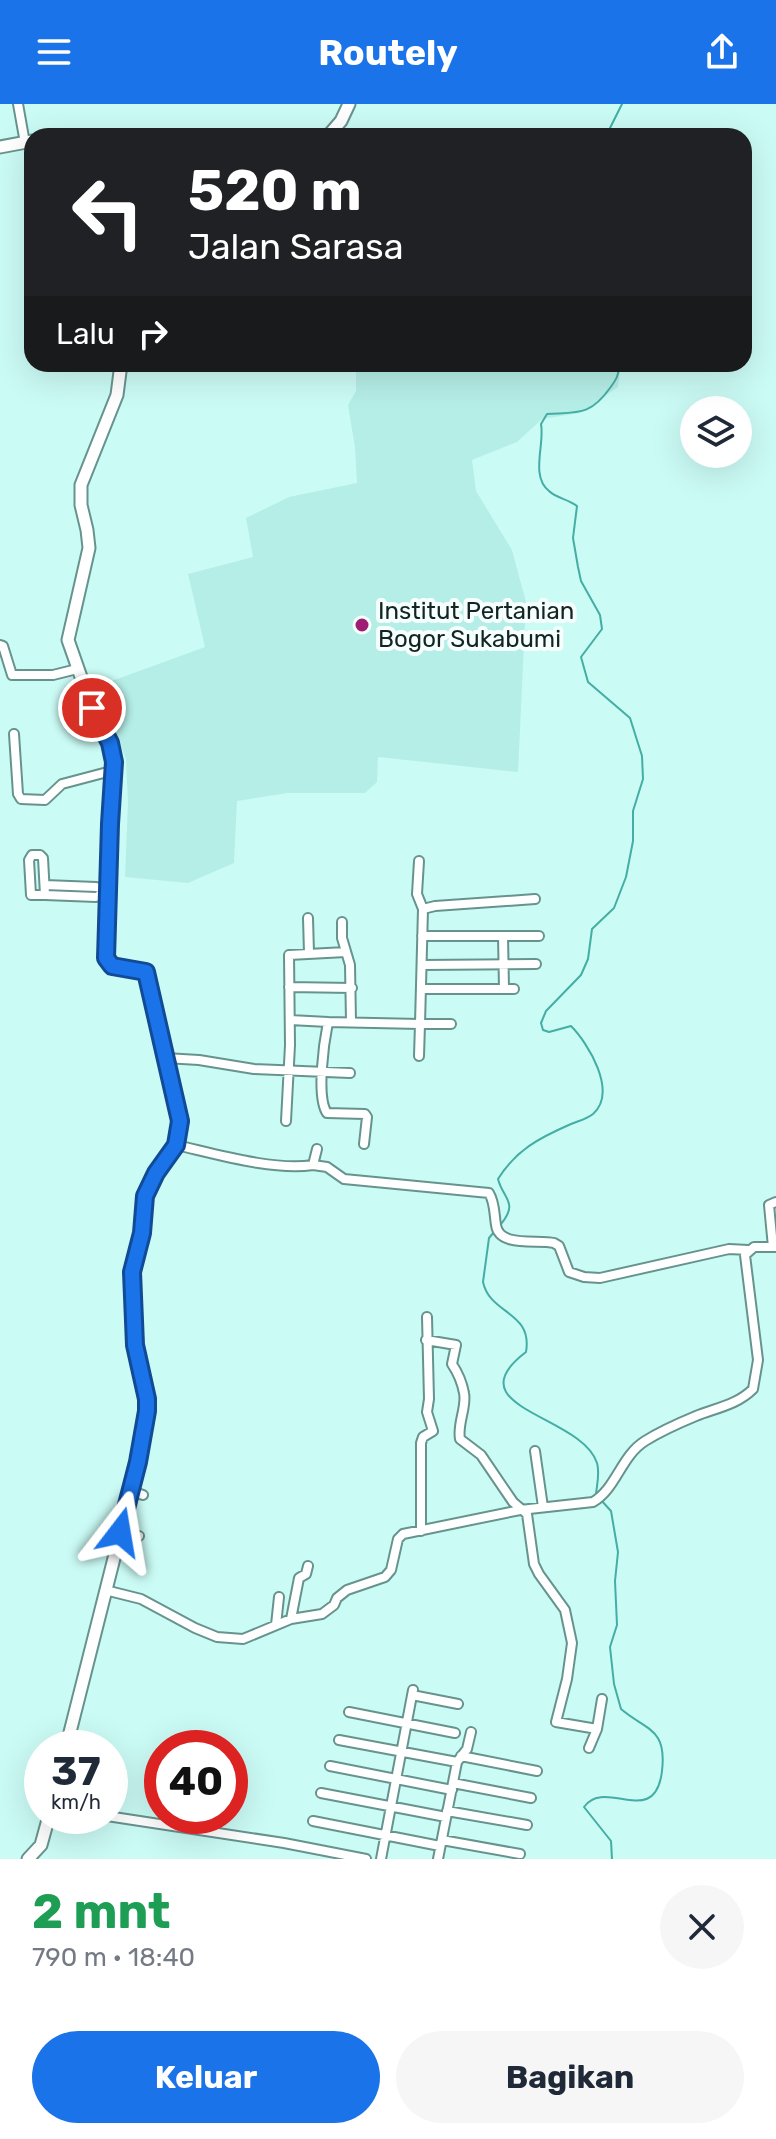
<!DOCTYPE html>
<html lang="id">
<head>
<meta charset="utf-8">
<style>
	:root { --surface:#fff; --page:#f6f6f7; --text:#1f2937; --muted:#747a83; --accent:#1a73e8 }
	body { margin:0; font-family:Rubik,sans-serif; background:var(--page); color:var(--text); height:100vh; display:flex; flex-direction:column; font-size:30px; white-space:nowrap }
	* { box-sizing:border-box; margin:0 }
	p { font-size:26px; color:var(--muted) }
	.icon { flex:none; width:44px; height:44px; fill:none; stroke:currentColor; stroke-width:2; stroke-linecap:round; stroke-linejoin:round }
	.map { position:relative; height:1755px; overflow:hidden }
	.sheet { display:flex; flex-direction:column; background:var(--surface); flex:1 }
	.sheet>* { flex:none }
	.banner { position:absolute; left:24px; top:24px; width:728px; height:244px; border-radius:24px; box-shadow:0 8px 32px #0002; background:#202124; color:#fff; overflow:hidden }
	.controls { position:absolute; left:680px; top:292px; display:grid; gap:16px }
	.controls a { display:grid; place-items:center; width:72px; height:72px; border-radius:50%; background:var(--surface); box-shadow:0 8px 32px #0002; font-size:40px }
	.speed { position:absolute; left:24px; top:1626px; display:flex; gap:16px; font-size:40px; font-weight:700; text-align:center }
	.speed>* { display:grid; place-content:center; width:104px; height:104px; border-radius:50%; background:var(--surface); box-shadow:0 8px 32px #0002; line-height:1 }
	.speed small { font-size:20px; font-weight:400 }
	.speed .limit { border:12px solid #d22; background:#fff; color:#111 }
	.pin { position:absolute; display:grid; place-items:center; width:68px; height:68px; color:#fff; margin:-34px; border:4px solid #fff; border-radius:50%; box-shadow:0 2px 8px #0007 }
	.me { position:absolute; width:88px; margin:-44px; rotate:14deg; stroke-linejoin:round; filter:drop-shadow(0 0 6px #0008) }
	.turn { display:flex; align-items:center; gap:28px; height:168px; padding:0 32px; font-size:36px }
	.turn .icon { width:104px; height:104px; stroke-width:2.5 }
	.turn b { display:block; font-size:56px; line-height:68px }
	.then { display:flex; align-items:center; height:76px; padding:0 32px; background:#0003; gap:16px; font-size:30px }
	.round { display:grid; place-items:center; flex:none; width:84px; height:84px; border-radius:42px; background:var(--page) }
	.summary { display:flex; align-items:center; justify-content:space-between; height:136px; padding:0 32px }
	h1 { font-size:48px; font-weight:700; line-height:60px; color:#1e9e55 }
	.action { display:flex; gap:16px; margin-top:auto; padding:16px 32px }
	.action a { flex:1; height:92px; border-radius:48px; background:var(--accent); color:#fff; font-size:32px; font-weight:700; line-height:92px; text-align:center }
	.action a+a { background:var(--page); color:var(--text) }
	header { display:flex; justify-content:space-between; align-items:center; height:104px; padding:0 32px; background:var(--accent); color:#fff; font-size:36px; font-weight:700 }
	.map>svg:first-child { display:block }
	.built { fill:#b5eee7 }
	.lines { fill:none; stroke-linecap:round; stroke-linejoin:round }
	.stream { stroke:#44ada4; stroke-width:2 }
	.street-casing { stroke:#67938e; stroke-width:12 }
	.secondary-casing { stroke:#67938e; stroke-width:15 }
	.street { stroke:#fff; stroke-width:8 }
	.secondary { stroke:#fff; stroke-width:11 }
	.route-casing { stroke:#114b97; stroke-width:20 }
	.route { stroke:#1a73e8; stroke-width:14 }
	.poi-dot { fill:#9d1e72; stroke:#f6fffe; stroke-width:3 }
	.labels { text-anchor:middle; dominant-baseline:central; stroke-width:8; stroke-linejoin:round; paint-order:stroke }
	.poi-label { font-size:24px; fill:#132523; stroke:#f6fffe; text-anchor:start }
</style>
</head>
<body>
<header><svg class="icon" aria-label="menu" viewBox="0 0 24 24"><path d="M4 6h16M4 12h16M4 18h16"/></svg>Routely<svg class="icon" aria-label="share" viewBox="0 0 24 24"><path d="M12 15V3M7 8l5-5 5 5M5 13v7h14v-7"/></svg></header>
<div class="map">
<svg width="776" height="1755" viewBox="0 0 776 1755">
	<rect width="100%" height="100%" fill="#cbfbf5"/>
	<path class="built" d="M 356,260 L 621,260 L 618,283 L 580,309 L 542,315 L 517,338 L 472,356 L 476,387 L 512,446 L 526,498 L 518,668 L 378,653 L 377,678 L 365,689 L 288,689 L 237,697 L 234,759 L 188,779 L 125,773 L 128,699 L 126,655 L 98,582 L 205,543 L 188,470 L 253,453 L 246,414 L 289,393 L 357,379 L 355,344 L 348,301 L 356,287 Z"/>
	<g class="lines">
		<path class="stream" d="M 606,32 L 622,0
			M 501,1120 C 519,1098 503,1095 498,1075 C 516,1046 539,1034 571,1020 C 578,1017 587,1015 593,1010 C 618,988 588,939 571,922 L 549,928 L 543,926 L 541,919 L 546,907 L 581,871 L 588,855 L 592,825 L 614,804 L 626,773 L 633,737 L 633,707 L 643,675 L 642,652 L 630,614 L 588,578 L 581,553 L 602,525 L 600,511 L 581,477 L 578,463 L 573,434 L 577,402 C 568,395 556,394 549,387 C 530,372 545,340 541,320 L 547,310 C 578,308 590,312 610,284 C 616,276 620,270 618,260
			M 494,1128 L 489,1134 L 483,1178 C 490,1211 533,1207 526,1248 C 452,1304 582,1311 597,1359 C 600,1369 597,1380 596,1390
			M 600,1395 L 611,1407 L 618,1448 L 615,1477 L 617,1521 L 610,1543 L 614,1580 L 621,1605 C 647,1627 667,1624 662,1667 C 655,1726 605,1673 584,1703 L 611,1737 L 612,1755"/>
		<g class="street-casing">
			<path id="street" d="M 18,0 L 25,39
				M 0,541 L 3,542 L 12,571 L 53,571 L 77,565
				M 14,630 L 18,690 L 21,695 L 45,696 L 62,680 L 115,666
				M 32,751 L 40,751 L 43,754 L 45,791 L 31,791 L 29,756 Z
				M 45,781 L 96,783 L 108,787
				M 45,791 L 96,793 L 108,787
				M 423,805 L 435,802 L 535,795
				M 308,814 L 309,849
				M 342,818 L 342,834 L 350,861 L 351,917
				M 422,832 L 539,832
				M 503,832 L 504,885
				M 422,861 L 536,860
				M 289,883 L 352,884
				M 421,885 L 514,885
				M 290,916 L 328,918
				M 419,952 L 420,920 L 451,920
				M 165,954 L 199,956 L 254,965 L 350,969
				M 286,1017 L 290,941 L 289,851 L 346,848
				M 364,1040 L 367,1013 L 365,1010 L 327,1009 C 316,993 324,938 328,918 L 420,920 L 423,805 L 417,790 L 419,757
				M 176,1041 C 216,1050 273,1067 313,1061 L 317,1045
				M 313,1061 L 327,1063 L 344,1075 L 489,1089 C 495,1099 494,1109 496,1121 C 499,1144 538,1135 554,1139 L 559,1142 L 569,1168 L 584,1173 L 600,1174 L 729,1145 L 748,1146
				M 773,1143 L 769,1101 L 776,1098
				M 426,1236 L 456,1241 L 452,1260 C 458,1269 462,1278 464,1289 C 467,1303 457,1320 460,1335 L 481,1351 L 513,1398 L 527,1410 L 534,1460 L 539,1470 L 565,1506 L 572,1539 L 567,1575 L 556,1618 L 597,1625 L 589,1644
				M 535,1347 L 543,1403
				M 131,1387 L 143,1391
				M 421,1427 L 421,1339 L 423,1333 L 433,1327 L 427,1308 L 429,1295 L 427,1213
				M 120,1428 L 139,1432
				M 105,1486 L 141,1495 L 195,1524 L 217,1533 L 243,1535 L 291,1515 L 322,1510 L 334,1501 L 337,1494 L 347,1486 L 385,1473 L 391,1466 L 398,1435 L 403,1430 L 520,1406 L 593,1398 C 616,1385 621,1352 645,1337 C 661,1327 679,1319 696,1312 C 716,1304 737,1301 753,1285 L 758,1256 L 745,1151 L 754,1143 L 776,1143
				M 291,1515 L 299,1474 L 306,1470 L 308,1462
				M 276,1521 L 279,1493
				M 412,1591 L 458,1600
				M 349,1608 L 455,1629
				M 597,1625 L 602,1595
				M 339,1636 L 457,1658
				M 461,1652 L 537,1667
				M 330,1662 L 452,1686
				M 453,1679 L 531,1694
				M 321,1689 L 446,1713
				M 447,1707 L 527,1721
				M 107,1712 L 284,1739 L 366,1755
				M 313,1717 L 440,1742
				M 442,1736 L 520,1750
				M 381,1755 L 413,1586
				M 438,1755 L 457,1658 L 467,1645 L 471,1628"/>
		</g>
		<g class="secondary-casing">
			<path id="secondary" d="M 57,32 L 68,32
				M 328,32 L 341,17 L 349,0
				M 0,43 L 32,37
				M 66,1644 L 131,1387 L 145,1320 L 147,1295 L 135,1241 L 132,1179 L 142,1129 L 145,1092 L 156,1069 L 176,1041 L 180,1026 L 174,985 L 161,941 L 146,868 L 112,862 L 106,854 L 110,720 L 114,658 L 110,639 L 88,593 L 68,536 L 89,444 L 87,426 L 81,401 L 81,381 L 117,291 L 121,260
				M 28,1755 L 41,1741 L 49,1712"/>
		</g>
		<use href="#street" class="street"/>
		<use href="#secondary" class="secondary"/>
	</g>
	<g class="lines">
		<g class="route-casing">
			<path id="route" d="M 92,604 L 110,639 L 114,658 L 110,720 L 106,854 L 112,862 L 146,868 L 180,1017 L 176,1041 L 156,1069 L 145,1092 L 142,1129 L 132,1168 L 135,1241 L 147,1295 L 147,1307 L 138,1358 L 120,1428"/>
		</g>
		<use href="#route" class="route"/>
	</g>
	<circle class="poi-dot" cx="362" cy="521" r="8"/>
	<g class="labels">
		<g class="poi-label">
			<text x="378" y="507">Institut Pertanian<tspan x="378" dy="28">Bogor Sukabumi</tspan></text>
		</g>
	</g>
</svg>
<div class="controls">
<a><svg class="icon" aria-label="layers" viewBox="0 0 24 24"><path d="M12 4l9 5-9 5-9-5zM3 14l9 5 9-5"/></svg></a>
</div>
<div class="speed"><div>37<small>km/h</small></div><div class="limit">40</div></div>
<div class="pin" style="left:92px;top:604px;background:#d93025"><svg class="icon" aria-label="arrive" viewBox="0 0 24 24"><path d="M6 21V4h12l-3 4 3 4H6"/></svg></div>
<svg class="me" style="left:120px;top:1428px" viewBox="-20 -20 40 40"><path d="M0-17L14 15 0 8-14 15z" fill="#1a73e8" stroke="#fff" stroke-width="4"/></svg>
<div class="banner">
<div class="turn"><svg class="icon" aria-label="left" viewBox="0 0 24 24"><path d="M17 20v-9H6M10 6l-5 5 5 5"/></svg><div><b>520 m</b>Jalan Sarasa</div></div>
<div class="then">Lalu<svg class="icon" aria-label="right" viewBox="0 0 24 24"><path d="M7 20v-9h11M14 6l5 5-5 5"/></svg></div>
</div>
</div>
<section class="sheet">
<div class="summary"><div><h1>2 mnt</h1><p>790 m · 18:40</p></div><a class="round"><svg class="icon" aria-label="close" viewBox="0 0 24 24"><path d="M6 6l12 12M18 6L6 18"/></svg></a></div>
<div class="action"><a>Keluar</a><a>Bagikan</a></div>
</section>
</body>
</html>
